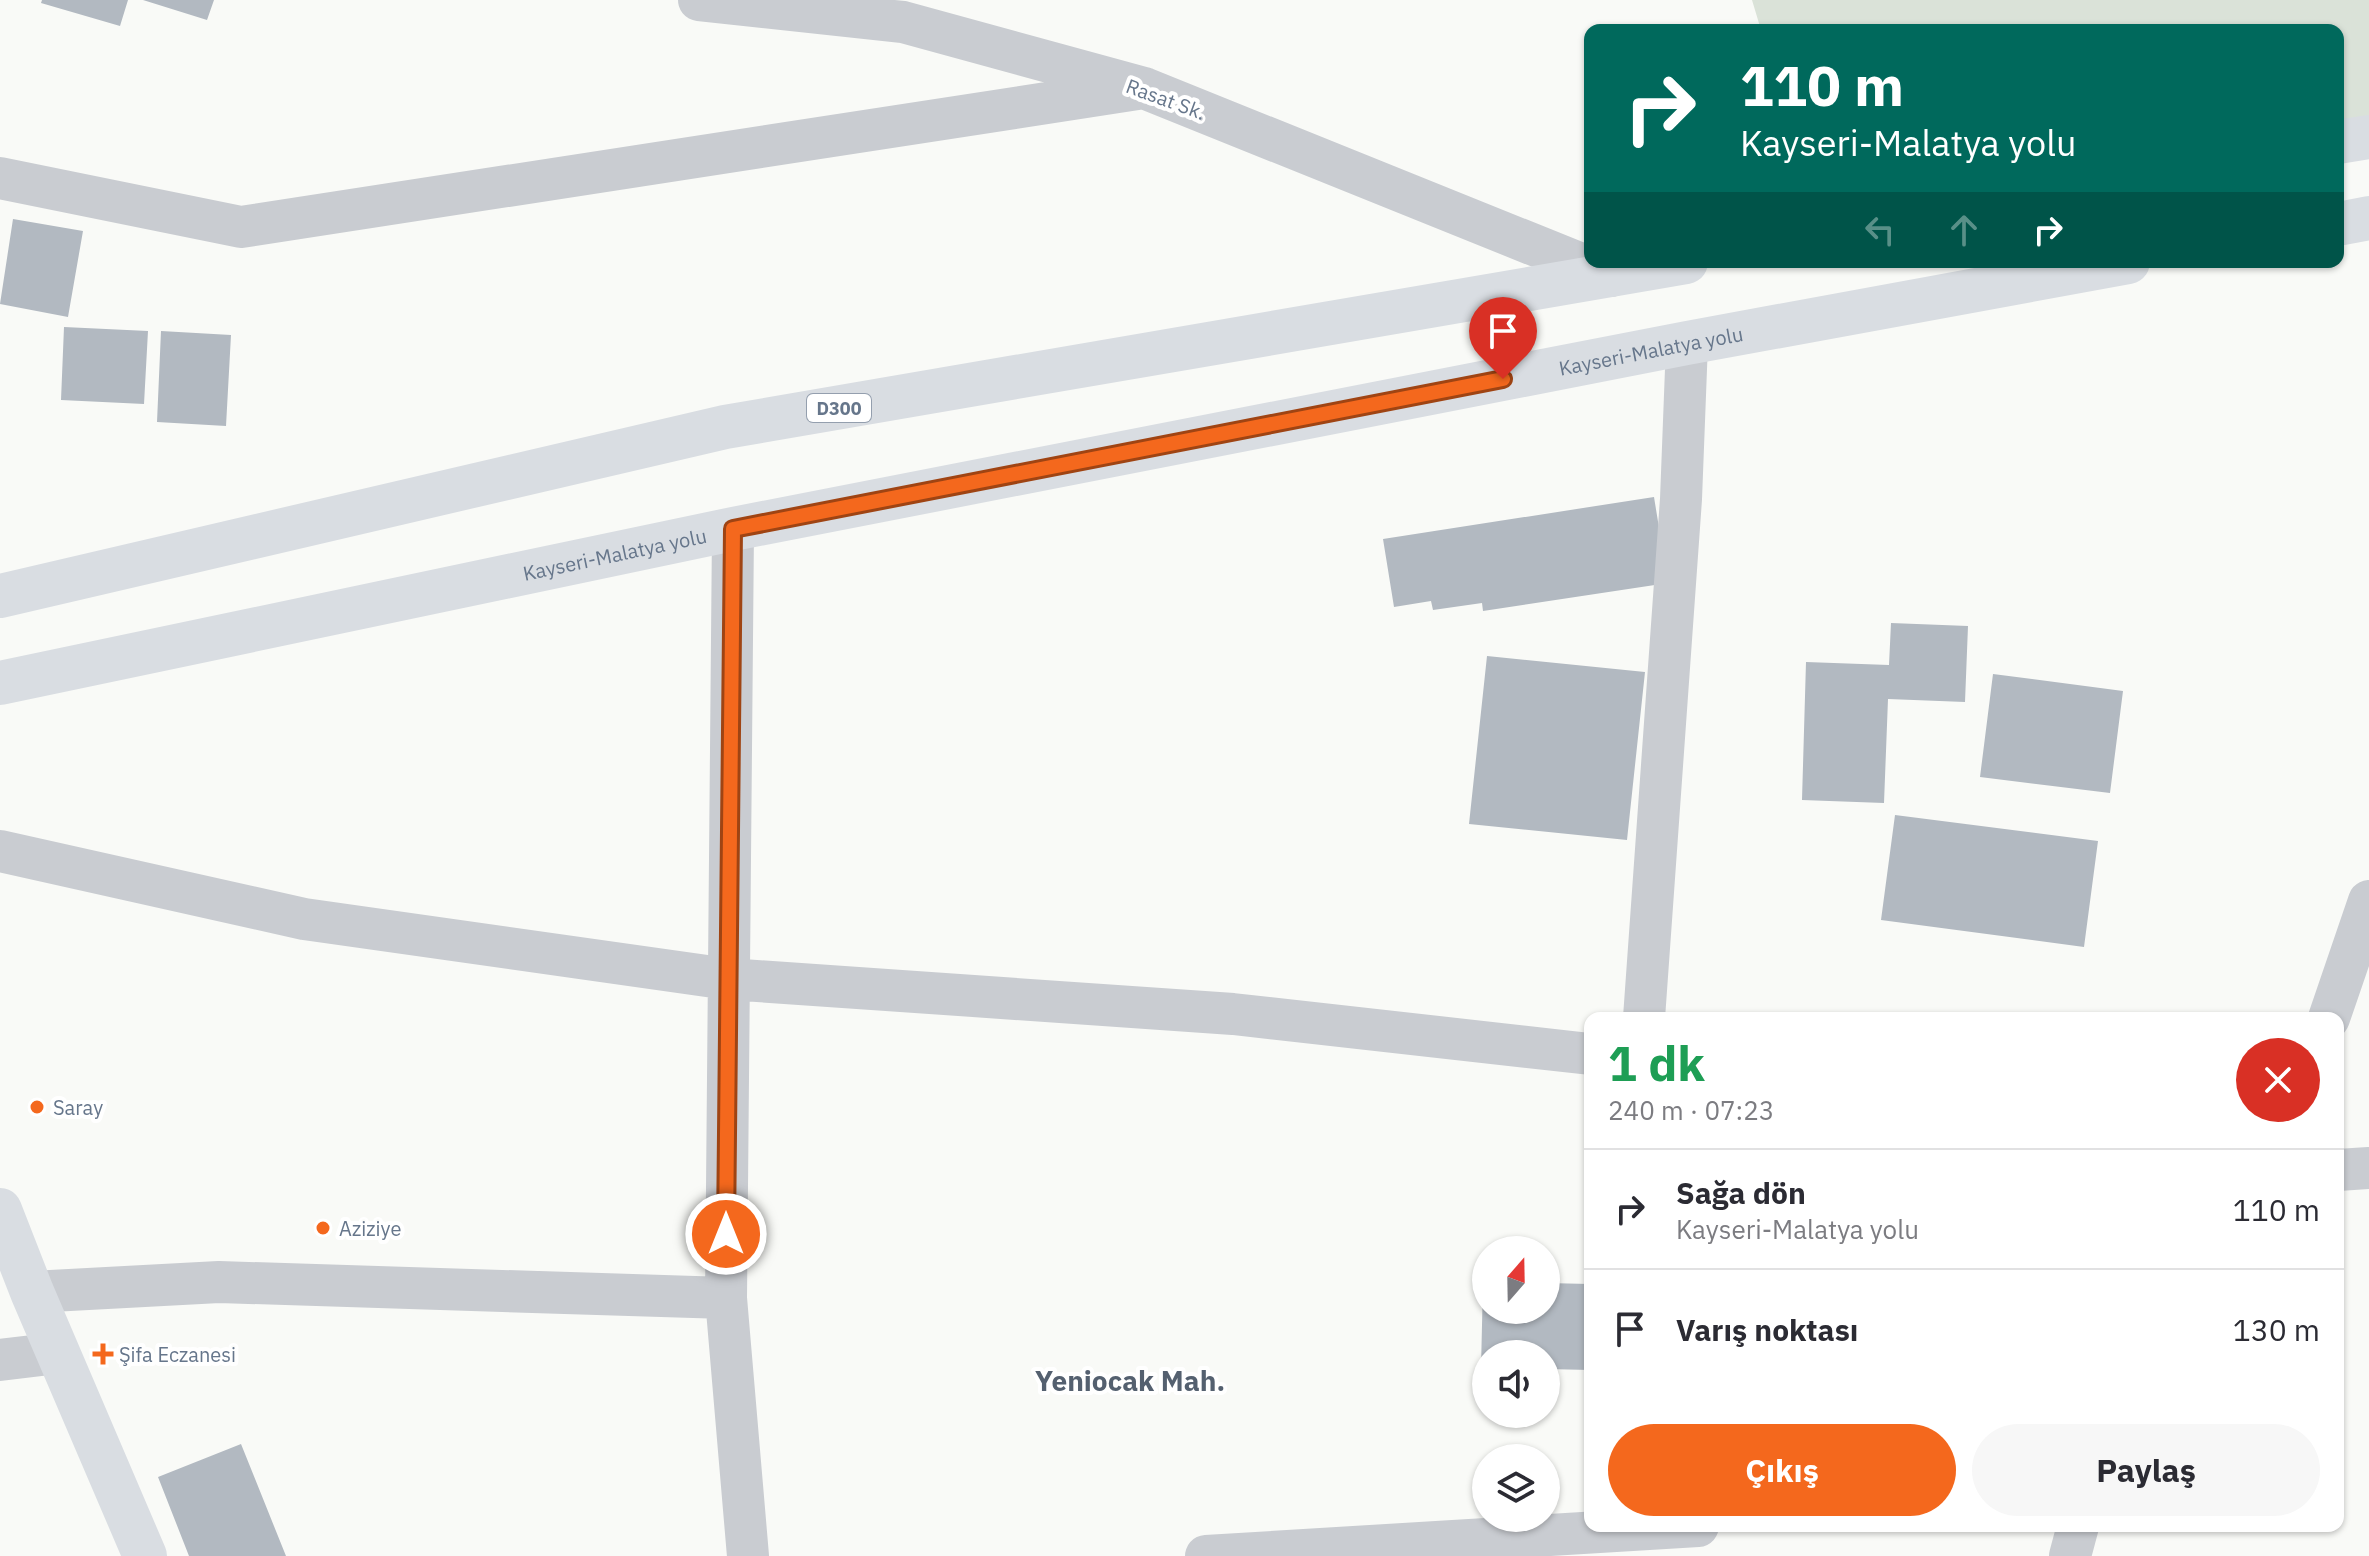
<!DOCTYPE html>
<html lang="tr">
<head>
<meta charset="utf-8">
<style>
	:root { --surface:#fff; --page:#f7f7f7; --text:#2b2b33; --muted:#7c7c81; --line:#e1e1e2; --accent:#f4681d }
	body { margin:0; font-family:"IBM Plex Sans",sans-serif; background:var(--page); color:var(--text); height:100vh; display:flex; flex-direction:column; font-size:30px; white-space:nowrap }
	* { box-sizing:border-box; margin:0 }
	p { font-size:26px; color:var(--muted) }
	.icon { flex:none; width:44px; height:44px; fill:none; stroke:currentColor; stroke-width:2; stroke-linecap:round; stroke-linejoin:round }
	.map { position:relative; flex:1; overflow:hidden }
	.side { position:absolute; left:1584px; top:1012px; width:760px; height:520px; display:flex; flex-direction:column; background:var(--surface); border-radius:16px; box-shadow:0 2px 6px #0004 }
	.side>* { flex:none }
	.top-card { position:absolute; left:1584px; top:24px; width:760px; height:244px; border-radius:16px; box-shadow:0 2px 6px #0004; background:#00695c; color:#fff; overflow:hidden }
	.needle { width:52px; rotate:20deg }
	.controls { position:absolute; left:1472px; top:1236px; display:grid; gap:16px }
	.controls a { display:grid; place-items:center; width:88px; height:88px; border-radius:50%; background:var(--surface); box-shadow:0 2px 6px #0004; font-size:40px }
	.pin { position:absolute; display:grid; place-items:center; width:68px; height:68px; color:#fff; margin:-82px -34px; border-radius:50% 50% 50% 0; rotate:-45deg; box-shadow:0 0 8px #0007 }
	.pin .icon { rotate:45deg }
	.me { position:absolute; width:88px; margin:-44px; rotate:0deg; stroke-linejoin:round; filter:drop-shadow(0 0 6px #0008) }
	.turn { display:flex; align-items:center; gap:28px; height:168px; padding:0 24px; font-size:36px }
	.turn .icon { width:104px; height:104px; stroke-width:2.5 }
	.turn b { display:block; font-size:56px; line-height:68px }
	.lanes { display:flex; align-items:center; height:76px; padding:0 24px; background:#0003; justify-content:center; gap:40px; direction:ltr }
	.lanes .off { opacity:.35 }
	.round { display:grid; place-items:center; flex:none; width:84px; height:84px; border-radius:42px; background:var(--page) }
	.summary { display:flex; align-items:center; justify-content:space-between; height:136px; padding:0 24px }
	h1 { font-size:48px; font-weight:700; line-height:60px; color:#1e9e55 }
	.cta { display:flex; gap:16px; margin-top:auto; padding:16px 24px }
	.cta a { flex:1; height:92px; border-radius:48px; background:var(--accent); color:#fff; font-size:32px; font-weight:700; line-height:92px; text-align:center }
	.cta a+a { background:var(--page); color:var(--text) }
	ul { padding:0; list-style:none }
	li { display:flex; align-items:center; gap:24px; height:120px; padding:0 24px; border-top:2px solid var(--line) }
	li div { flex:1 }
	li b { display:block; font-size:30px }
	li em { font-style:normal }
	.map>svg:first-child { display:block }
	.green { fill:#dae2d8 }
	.building { fill:#b2b9c1 }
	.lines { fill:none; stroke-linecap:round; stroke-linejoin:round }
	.street { stroke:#c9ccd1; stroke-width:42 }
	.secondary { stroke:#d9dde2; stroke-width:44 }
	.highway { stroke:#d9dde2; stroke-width:44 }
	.route-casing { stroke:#9f4413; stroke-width:20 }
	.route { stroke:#f4681d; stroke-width:14 }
	.poi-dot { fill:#f4681d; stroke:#fff; stroke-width:3 }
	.labels { text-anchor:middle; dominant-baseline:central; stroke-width:8; stroke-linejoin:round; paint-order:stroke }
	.shield { fill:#fff; stroke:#949fae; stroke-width:2 }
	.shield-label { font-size:18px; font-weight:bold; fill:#66768b }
	.street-label { font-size:20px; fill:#66768b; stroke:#fff }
	.poi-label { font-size:20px; fill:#66768b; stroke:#fff; text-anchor:start }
	.district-label { font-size:28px; font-weight:bold; fill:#54606f; stroke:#fff }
</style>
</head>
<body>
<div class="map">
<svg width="2369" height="1556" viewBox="0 0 2369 1556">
	<rect width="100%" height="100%" fill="#f9faf7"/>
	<path class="green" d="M 1752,0 L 2369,0 L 2369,137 L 2338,142 L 2338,30 L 1761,30 Z"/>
	<path class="building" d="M 42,0 L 128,0 L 120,26 L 41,3 Z
		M 143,0 L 214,0 L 207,20 Z
		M 13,219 L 83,231 L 68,317 L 0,304 Z
		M 64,327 L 148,331 L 144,404 L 61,400 Z
		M 161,331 L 231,335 L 226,426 L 157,422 Z
		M 1654,497 L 1668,583 L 1483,611 L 1482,603 L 1433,610 L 1431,601 L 1394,607 L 1383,539 Z
		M 1891,623 L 1968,626 L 1965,702 L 1888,699 L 1884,803 L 1802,800 L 1806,662 L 1889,665 Z
		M 1487,656 L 1645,672 L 1627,840 L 1469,824 Z
		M 1993,674 L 2123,691 L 2110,793 L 1980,777 Z
		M 1895,815 L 2098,841 L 2084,947 L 1881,920 Z
		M 1483,1282 L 1486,1282 L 1486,1310 L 1546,1310 L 1546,1283 L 1590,1284 L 1590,1370 L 1546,1369 L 1546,1354 L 1486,1354 L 1486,1368 L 1481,1368 Z
		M 241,1444 L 286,1556 L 189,1556 L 158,1477 Z"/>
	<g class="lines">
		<path class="street" d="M 699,0 L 903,22 L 1144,88 L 1611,276
			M 0,178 L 241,227 L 1144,88
			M 733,529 L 726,1298 L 748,1556
			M 0,851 L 304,919 L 728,979 L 1233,1014 L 1590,1054
			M 1644,1018 L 1681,499 L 1687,343
			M 2329,1018 L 2369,901
			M 2338,1170 L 2369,1168
			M 32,1292 L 219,1282 L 726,1298
			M 0,1360 L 58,1353
			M 1206,1556 L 1698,1526
			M 2070,1556 L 2078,1526"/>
		<path class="secondary" d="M 0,1210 L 32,1292 L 145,1556"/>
		<g class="highway">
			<path d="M 2338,142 L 2369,137"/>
			<path d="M 2338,224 L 2369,218"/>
			<path d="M 0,596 L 725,427 L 1686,262"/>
			<path id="s1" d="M 0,683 L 733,529 L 1687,343 L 2128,262"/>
		</g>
	</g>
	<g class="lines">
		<g class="route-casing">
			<path id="route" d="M 726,1234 L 733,529 L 1503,379"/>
		</g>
		<use href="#route" class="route"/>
	</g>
	<g class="poi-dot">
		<circle cx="37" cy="1107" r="8"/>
		<circle cx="323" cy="1228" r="8"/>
		<path d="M99 1342h8v8h8v8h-8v8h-8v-8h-8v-8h8z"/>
	</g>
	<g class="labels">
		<rect class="shield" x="807" y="394" width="64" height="28" rx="6"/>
		<g class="shield-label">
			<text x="839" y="408">D300</text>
		</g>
		<g class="street-label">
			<text transform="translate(1166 99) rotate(20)">Rasat Sk.</text>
			<text stroke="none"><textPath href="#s1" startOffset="1684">Kayseri-Malatya yolu</textPath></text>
			<text stroke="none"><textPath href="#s1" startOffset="628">Kayseri-Malatya yolu</textPath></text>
		</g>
		<g class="poi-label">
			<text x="53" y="1107">Saray</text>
			<text x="339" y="1228">Aziziye</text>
			<text x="119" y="1354">Şifa Eczanesi</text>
		</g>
		<g class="district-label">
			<text x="1130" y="1380">Yeniocak Mah.</text>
		</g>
	</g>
</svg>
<div class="controls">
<a><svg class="needle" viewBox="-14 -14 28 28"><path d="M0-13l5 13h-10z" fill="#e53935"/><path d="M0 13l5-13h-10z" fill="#7c7c81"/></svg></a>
<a><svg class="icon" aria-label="sound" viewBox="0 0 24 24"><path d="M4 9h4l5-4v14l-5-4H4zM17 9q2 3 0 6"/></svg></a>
<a><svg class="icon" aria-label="layers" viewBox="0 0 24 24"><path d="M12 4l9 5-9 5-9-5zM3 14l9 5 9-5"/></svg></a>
</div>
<div class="pin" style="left:1503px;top:379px;background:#d93025"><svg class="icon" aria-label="arrive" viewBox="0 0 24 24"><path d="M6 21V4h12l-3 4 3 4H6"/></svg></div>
<svg class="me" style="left:726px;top:1234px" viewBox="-20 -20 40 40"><circle r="17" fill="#f4681d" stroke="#fff" stroke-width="3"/><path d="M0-11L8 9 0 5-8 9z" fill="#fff"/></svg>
<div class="top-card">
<div class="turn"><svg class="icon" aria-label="right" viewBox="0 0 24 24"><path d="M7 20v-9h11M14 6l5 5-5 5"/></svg><div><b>110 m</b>Kayseri-Malatya yolu</div></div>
<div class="lanes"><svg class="icon off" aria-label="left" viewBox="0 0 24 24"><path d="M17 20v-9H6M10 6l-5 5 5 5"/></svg><svg class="icon off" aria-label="ahead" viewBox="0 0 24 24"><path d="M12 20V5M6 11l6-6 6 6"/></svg><svg class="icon" aria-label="right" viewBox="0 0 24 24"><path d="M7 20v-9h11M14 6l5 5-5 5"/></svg></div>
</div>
<section class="side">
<div class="summary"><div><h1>1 dk</h1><p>240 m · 07:23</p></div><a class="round" style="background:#d93025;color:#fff"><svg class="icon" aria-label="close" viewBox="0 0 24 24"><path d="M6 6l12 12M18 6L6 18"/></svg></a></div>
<ul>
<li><svg class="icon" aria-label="right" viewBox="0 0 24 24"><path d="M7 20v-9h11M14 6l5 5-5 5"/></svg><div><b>Sağa dön</b><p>Kayseri-Malatya yolu</p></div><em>110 m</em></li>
<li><svg class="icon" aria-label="arrive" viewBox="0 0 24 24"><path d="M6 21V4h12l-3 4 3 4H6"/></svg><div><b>Varış noktası</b></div><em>130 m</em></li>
</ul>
<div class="cta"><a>Çıkış</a><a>Paylaş</a></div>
</section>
</div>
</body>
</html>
